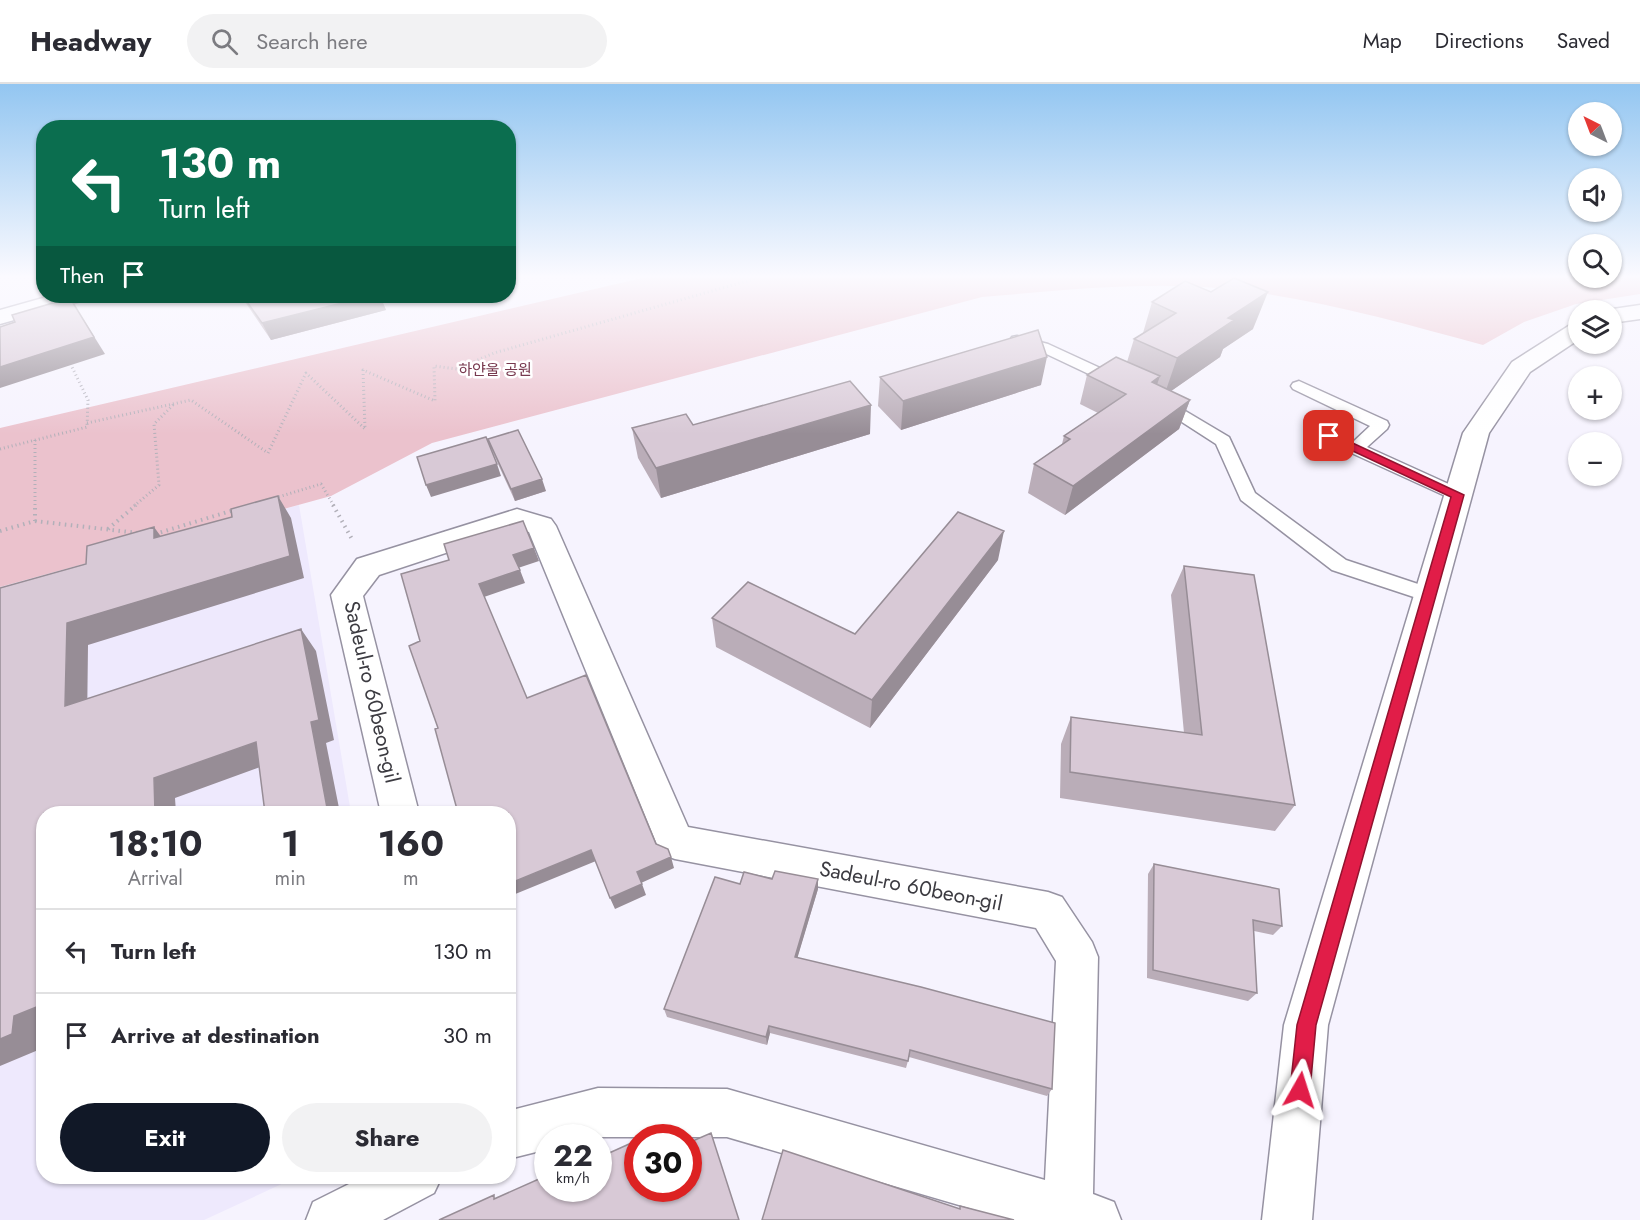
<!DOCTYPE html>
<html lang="en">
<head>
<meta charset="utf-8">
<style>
	:root { --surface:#fff; --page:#f2f2f3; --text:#2b2b33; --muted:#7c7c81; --line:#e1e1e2; --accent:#111827 }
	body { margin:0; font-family:Jost,"Noto Sans KR",sans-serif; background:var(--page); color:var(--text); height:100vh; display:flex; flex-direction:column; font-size:22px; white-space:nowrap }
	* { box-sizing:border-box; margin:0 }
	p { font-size:20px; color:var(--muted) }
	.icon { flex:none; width:33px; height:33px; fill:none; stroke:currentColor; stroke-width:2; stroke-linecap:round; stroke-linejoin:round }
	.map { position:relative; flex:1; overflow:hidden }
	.panel { position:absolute; left:36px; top:722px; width:480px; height:378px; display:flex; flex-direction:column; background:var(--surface); border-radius:24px; box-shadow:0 2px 4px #0004 }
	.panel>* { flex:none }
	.hud { position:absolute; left:36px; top:36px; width:480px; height:183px; border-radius:24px; box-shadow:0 2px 4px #0004; background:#0b6e4f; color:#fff; overflow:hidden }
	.needle { width:39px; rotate:318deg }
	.fabs { position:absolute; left:1568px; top:18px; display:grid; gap:12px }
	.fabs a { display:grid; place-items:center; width:54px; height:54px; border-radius:50%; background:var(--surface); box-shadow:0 2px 4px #0004; font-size:30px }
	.speed { position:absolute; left:534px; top:1040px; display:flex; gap:12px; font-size:30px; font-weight:700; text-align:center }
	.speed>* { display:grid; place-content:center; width:78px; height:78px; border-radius:50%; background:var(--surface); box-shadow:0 2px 4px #0004; line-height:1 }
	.speed small { font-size:15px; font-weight:400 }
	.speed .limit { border:9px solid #d22; background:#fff; color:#111 }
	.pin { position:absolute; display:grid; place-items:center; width:51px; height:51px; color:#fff; margin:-26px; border-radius:12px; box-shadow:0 3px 9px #0006 }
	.me { position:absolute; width:66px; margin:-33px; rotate:6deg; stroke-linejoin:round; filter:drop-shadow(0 0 4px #0008) }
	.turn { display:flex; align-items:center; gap:21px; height:126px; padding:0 24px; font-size:27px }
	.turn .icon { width:78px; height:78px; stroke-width:2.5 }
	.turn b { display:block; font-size:42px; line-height:51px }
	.then { display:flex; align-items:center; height:57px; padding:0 24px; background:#0003; gap:12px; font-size:22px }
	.eta { display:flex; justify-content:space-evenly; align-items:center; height:102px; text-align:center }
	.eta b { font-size:36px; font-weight:700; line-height:42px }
	.cta { display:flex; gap:12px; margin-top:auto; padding:12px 24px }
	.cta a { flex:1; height:69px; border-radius:36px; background:var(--accent); color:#fff; font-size:24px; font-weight:700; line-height:69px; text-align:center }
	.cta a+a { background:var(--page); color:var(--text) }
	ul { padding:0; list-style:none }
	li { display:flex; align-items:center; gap:18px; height:84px; padding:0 24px; border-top:2px solid var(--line) }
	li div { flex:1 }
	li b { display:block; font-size:22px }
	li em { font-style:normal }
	header { display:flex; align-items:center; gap:36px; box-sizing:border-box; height:84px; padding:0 30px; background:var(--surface); border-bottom:2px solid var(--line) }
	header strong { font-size:28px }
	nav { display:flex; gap:33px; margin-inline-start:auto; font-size:21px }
	.search { width:420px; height:54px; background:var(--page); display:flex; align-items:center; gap:15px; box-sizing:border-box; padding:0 21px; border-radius:33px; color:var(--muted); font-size:22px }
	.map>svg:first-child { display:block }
	.built { fill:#eee9fd }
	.green { fill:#ebc2cd }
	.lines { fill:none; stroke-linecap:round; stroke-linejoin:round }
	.service-casing { stroke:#9692a2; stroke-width:3 }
	.minor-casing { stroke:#9692a2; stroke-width:3 }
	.path-far1 { stroke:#b2b0b9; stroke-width:3; stroke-dasharray:1 3; stroke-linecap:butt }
	.path { stroke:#b2b0b9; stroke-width:4; stroke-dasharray:1.5 4.5; stroke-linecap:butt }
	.service { fill:#fff; fill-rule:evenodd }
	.minor { fill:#fff; fill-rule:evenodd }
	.wall { fill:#baadb8 }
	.shaded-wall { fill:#978d96 }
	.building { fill:#d8c9d6; stroke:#978d96; stroke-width:1.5 }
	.route { fill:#e11d48; stroke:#92132f; stroke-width:1.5 }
	.labels { text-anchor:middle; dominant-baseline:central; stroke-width:5; stroke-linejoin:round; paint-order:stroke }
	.far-park-label { font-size:15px; fill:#77384e; stroke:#fff }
	.near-street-label { font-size:21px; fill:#3c3b41; stroke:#fff }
</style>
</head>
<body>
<header>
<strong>Headway</strong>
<div class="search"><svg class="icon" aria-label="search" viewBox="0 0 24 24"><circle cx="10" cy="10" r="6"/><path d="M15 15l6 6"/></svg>Search here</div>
<nav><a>Map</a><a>Directions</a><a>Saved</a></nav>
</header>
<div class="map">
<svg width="1640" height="1136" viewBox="0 0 1640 1136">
	<rect width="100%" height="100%" fill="#f6f3fe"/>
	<path class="built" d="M 299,421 L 351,729 L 44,729 L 44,1092 L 299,1092 L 204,1136 L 0,1136 L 0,503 Z"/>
	<path class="green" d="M 655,191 L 1578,191 L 1578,194 L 1640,191 L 1640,210 L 1576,220 L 1524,238 L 1483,261 C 1402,239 1321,216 1238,206 C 1153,196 1066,206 982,213 L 432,359 L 331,412 L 0,503 L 0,344 Z"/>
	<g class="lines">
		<g class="service-casing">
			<path id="service" d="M 1017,252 L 1048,260 L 1124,295 L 1126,298 L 1118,303 L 1112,301 L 1038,266 L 1012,259 L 1010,256 L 1012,253 Z
				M 1299,297 L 1387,337 L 1389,341 L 1387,345 L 1367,363 L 1464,407 L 1467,411 L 1464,415 L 1452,415 L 1323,356 L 1321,352 L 1323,348 L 1335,348 L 1354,357 L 1370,342 L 1293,305 L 1291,302 L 1293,299 Z
				M 1160,312 L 1229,353 L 1255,409 L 1346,476 L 1436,506 L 1439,511 L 1436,516 L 1429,518 L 1332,486 L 1241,416 L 1216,360 L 1154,320 L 1152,317 Z"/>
		</g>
		<g class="minor-casing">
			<path id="minor" d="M 50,212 L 84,212 L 81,217 L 0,240 L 0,226 Z
				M 1640,221 L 1640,235 L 1611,239 L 1611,226 L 1606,226 Z
				M 1578,239 L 1578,256 L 1530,288 L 1489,349 L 1328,941 L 1312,1136 L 1262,1136 L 1284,941 L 1463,349 L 1512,278 L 1570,241 Z
				M 517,425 L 551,435 L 556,442 L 688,743 L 1048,808 L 1062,813 L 1092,858 L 1098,873 L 1093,1110 L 1114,1118 L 1121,1136 L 1010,1136 L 727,1053 L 548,1053 L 548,1065 L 508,1075 L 508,1027 L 598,1004 L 727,1005 L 1045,1096 L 1056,877 L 1036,844 L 675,775 L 661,770 L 529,448 L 518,445 L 379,491 L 363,512 L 419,729 L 381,729 L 331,511 L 357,475 Z
				M 365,1092 L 442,1092 L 434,1109 L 383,1136 L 306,1136 L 313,1118 Z"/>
		</g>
		<path class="path-far1" d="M 87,339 L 191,316 L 268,369 L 306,289 L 365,345 L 363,286 L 435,317 L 434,282 L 457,285 L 494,269 L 768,191
			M 35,356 L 35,422
			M 0,365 L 87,343 L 88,316 L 71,281
			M 275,414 L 321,400 L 334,422
			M 134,422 L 159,401 L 154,340 L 174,320"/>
		<path class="path" d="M 333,421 L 353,457
			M 35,437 L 138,449
			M 108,445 L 136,421
			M 0,447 L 35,437 L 35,421
			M 155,450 L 234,426"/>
		<use href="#service" class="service"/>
		<use href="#minor" class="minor"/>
	</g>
	<path class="wall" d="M 241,212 L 380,212 L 386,226 L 271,256 Z
		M 1152,218 L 1253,245 L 1223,265 L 1220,273 L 1171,307 L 1190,316 L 1179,345 L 1065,431 L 1028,409 L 1034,380 L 1062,360 L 1064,352 L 1098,329 L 1080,320 L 1087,291 L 1127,278 L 1134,255 L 1143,249 Z
		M 880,293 L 1041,301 L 901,346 L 878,322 Z
		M 693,341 L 870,350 L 661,414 L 638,374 L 632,344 Z
		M 488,355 L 546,407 L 515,417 L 492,367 Z
		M 998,476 L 870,644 L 716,563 L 712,534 L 855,550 Z
		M 1184,482 L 1295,721 L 1275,747 L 1060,714 L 1061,660 L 1071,633 L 1184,649 L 1171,511 Z
		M 1154,780 L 1282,842 L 1273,851 L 1254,847 L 1257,909 L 1248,917 L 1147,894 L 1148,790 Z
		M 772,795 L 818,795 L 818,805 L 797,874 L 1052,1005 L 1047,1012 L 909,973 L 906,984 L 770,949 L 767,961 L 667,933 L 664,925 L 740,800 Z"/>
	<path class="shaded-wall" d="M 1268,208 L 1253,245 L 1223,265 L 1220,273 L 1164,312 L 1177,274 L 1228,234 Z
		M 370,212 L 380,212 L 386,226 L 271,256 L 262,239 Z
		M 70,214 L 105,270 L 0,304 L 0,283 Z
		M 1047,273 L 1041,301 L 901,346 L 903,317 Z
		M 1160,292 L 1150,321 L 1152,298 Z
		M 1190,316 L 1179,345 L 1065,431 L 1073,402 Z
		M 871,321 L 870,350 L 661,414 L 656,384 Z
		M 497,380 L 501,392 L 431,413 L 426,401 Z
		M 542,395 L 546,407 L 515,417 L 511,405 Z
		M 278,412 L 291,434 L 304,494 L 88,561 L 87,643 L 65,622 L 67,539 Z
		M 154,443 L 170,465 L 154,454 Z
		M 1004,447 L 998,476 L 870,644 L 872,616 Z
		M 534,464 L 539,477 L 518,484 L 513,471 Z
		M 520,486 L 525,499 L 484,513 L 479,500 Z
		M 301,545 L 316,567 L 334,656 L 326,659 L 340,729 L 328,729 L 311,638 Z
		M 256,658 L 274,678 L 175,714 L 176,729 L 155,729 L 154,694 Z
		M 591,766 L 596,777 L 508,813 L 508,800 Z
		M 671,773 L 674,784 L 641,799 L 637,788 Z
		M 818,795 L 818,805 L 795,882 L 795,873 Z
		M 642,800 L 646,811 L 615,825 L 610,814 Z
		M 44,920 L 43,964 L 0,982 L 0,955 L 14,932 Z
		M 769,942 L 770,949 L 767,961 L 766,953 Z"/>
	<path class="building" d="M 1234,194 L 1268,208 L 1228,234 L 1234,236 L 1177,274 L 1134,255 L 1176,229 L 1152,218 L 1185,197 L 1211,208 Z
		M 243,212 L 370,212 L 262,239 Z
		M 70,214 L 94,253 L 0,283 L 0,243 L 15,238 L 12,231 Z
		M 1038,246 L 1047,273 L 903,317 L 880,293 Z
		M 1116,273 L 1160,292 L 1152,298 L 1190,316 L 1073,402 L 1034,380 L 1070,355 L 1064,352 L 1126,310 L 1087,291 Z
		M 850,297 L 871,321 L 656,384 L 632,344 L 686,330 L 693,341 Z
		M 518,346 L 542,395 L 511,405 L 488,355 Z
		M 486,353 L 497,380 L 426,401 L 417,373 Z
		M 278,412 L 290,472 L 67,539 L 65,622 L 301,545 L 319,636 L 311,638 L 328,729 L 265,729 L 256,658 L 154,694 L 155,729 L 44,729 L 44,920 L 14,932 L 12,950 L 0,955 L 0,504 L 86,480 L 87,462 L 154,443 L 154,454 L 232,433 L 231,425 Z
		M 958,428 L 1004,447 L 872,616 L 712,534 L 748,498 L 855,550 Z
		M 523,437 L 534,464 L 513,471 L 520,486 L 479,500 L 527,614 L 586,591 L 656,760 L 668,765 L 671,773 L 637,788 L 642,800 L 610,814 L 591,766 L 508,800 L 508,729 L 458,729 L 435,645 L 438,644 L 409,562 L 420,557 L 401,490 L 449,476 L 444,460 Z
		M 1184,482 L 1254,491 L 1295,721 L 1070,688 L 1071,633 L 1202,651 Z
		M 1154,780 L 1279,805 L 1282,842 L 1253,836 L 1257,909 L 1153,886 Z
		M 775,787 L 818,795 L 795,873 L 921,903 L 1055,939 L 1052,1005 L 910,966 L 908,977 L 769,942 L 766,953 L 664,925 L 715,793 L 740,800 L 744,788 L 772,795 Z
		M 653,1049 L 668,1049 L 669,1053 L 645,1053 Z
		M 711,1049 L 739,1136 L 439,1136 L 494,1111 L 494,1115 L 548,1091 L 548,1104 L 598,1104 L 598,1074 L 638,1056 L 638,1104 L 688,1104 L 688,1059 Z
		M 783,1066 L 960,1125 L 960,1122 L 1014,1136 L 762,1136 Z"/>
	<linearGradient id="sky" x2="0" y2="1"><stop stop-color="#93c6f1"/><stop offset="0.55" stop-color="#fbfaff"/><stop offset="1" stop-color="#fbfaff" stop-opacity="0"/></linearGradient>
	<rect width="1640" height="350" fill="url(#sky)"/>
	<path class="route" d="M 1329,348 L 1464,411 L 1316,941 L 1310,1006 L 1307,1013 L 1300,1016 L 1293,1013 L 1290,1006 L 1297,941 L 1451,413 L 1325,354 L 1325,349 Z"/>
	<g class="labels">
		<g class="far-park-label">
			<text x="495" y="286">하얀울 공원</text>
		</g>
		<g class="near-street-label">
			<text transform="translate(372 608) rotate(77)">Sadeul-ro 60beon-gil</text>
			<text transform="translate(911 802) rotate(11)">Sadeul-ro 60beon-gil</text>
		</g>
	</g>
</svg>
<div class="fabs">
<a><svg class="needle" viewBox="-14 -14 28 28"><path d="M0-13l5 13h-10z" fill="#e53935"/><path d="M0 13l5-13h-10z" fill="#7c7c81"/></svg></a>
<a><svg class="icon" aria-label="sound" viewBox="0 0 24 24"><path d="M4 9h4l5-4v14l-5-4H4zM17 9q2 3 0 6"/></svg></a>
<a><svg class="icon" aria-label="search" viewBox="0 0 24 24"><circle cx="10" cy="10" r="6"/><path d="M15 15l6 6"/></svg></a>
<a><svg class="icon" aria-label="layers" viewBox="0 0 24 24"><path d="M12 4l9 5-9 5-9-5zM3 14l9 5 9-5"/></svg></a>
<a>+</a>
<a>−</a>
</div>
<div class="speed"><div>22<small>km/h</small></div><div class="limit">30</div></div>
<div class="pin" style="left:1329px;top:352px;background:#d93025"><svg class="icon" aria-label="arrive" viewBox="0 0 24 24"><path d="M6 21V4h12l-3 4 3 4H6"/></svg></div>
<svg class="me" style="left:1300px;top:1006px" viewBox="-20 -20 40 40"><path d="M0-17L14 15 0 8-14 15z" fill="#e11d48" stroke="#fff" stroke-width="4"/></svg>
<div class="hud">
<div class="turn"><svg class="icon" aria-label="left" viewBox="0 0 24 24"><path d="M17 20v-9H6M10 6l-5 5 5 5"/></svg><div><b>130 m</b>Turn left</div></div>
<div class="then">Then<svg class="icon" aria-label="arrive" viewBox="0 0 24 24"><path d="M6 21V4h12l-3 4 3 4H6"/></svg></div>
</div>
<section class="panel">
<div class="eta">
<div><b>18:10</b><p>Arrival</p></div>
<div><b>1</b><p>min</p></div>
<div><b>160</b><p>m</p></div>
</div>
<ul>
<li><svg class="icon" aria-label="left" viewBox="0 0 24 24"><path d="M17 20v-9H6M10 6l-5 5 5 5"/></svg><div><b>Turn left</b></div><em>130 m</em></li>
<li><svg class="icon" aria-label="arrive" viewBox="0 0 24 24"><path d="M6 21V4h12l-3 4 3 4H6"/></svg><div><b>Arrive at destination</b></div><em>30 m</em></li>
</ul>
<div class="cta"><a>Exit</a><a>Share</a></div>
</section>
</div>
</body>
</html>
